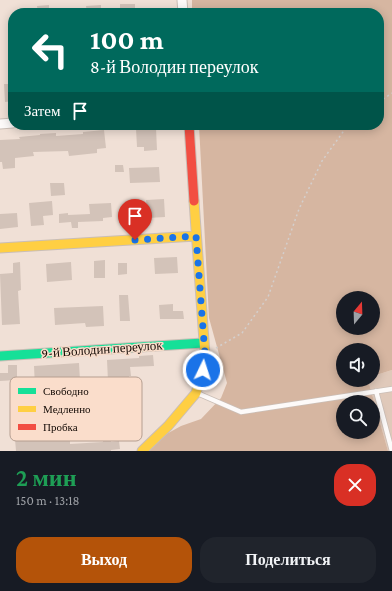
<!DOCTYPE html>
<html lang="ru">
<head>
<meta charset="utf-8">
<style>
	:root { --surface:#171b24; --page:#20242c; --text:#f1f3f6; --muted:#9ea1a6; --accent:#b45309 }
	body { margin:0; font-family:"Crimson Pro",serif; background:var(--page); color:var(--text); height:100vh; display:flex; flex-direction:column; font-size:15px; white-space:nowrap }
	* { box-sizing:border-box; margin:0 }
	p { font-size:13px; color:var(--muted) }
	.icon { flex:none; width:22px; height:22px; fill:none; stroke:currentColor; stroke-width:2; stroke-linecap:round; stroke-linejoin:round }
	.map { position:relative; height:451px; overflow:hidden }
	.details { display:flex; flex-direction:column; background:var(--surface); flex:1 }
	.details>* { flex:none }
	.banner { position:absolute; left:8px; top:8px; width:376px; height:122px; border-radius:16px; box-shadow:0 2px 10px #0003; background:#00695c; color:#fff; overflow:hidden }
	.needle { width:26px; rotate:19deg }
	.controls { position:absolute; left:336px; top:291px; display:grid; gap:8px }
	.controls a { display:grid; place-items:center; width:44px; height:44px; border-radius:50%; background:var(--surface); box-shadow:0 2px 10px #0003; font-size:20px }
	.pin { position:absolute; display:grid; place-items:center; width:34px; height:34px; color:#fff; margin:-41px -17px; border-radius:50% 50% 50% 0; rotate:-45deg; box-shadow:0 0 4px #0007 }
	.pin .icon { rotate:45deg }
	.me { position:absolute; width:44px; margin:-22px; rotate:4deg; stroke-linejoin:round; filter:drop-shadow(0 0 3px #0008) }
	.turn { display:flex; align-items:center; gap:14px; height:84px; padding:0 16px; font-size:18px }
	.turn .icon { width:52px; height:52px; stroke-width:2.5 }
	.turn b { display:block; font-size:28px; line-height:34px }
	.then { display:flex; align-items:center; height:38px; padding:0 16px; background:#0003; gap:8px; font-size:15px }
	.round { display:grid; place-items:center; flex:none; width:42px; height:42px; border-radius:16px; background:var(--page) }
	.overview { display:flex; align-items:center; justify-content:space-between; height:68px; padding:0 16px }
	h1 { font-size:24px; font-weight:600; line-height:30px; color:#1e9e55 }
	.primary-button { display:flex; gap:8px; margin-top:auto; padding:8px 16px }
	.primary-button a { flex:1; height:46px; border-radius:16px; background:var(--accent); color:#fff; font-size:16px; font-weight:600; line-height:46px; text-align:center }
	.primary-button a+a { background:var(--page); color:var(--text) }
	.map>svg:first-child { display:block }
	.green { fill:#e0c9ba }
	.forest { fill:#d6b6a1; fill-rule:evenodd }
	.building { fill:#d3c3b9 }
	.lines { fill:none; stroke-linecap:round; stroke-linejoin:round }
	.lane-casing { stroke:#cabeb6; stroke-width:6 }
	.street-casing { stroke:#cabeb6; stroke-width:11 }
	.fast-casing { stroke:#cabeb6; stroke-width:11 }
	.slow-casing { stroke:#cabeb6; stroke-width:11 }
	.jam-casing { stroke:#cabeb6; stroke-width:11 }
	.path { stroke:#d4cfcd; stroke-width:1.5; stroke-dasharray:2 3; stroke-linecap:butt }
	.lane { stroke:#fdfaf9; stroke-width:4.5 }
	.street { stroke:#fdfaf9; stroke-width:9 }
	.fast { stroke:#16e098; stroke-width:9 }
	.slow { stroke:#ffcf43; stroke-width:9 }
	.jam { stroke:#f24e42; stroke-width:9 }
	.route { stroke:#1a73e8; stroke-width:7; stroke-dasharray:0 12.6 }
	.labels { text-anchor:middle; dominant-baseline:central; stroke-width:3; stroke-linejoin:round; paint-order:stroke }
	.street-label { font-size:13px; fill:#130a05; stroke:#faddcb }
	.key { fill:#faddcb; stroke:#b59e90; stroke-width:1 }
	.key-label { font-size:11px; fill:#130a05 }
</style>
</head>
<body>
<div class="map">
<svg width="392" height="451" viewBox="0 0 392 451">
	<rect width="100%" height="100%" fill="#f0e0d6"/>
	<path class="green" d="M 392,370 L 392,451 L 388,451 L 368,380 L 373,380 L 373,376 Z"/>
	<path class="forest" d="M 192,0 L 392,0 L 392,370 L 373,376 L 373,350 L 343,350 L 343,380 L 368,380 L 388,451 L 146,451 L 161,437 L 181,426 L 201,419 L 221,398 L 227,383 L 209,318 L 199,125 L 379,125 L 379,13 L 192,13 ZM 343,298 L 373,298 L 373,328 L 343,328 ZM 343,402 L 373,402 L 373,432 L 343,432 Z"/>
	<path class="building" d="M 120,4 L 135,4 L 135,13 L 120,13 Z
		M 49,5 L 49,13 L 38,13 L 37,6 Z
		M 101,5 L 101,13 L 87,13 L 86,6 Z
		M 4,84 L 13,84 L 13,101 L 5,102 Z
		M 156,128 L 157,150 L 144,151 L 144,147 L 137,147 L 136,129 Z
		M 104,130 L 106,148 L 97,149 L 97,153 L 69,156 L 68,151 L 33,152 L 34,156 L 15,158 L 15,168 L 3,169 L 2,162 L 0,162 L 0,140 L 20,139 L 19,137 L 40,135 L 40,134 L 56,133 L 56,136 L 83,134 L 83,132 Z
		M 115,165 L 123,165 L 124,172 L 115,172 Z
		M 159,167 L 160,182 L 130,183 L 129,168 Z
		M 50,183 L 64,183 L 65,195 L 51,196 Z
		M 164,199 L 165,217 L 148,218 L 146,200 Z
		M 52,201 L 53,215 L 43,216 L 44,225 L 31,226 L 29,203 Z
		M 111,203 L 112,217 L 103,218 L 103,221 L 78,222 L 78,228 L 72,228 L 71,222 L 59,223 L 59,214 L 68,213 L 68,215 L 90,214 L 89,204 Z
		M 17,213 L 18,227 L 0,229 L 0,214 Z
		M 177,257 L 178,273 L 155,274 L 154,258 Z
		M 105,260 L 105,278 L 94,278 L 94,261 Z
		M 20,262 L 21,290 L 18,291 L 20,324 L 2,325 L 0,274 L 13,273 L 13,263 Z
		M 71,262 L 72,280 L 47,282 L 46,264 Z
		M 118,263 L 127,263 L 127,274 L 118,275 Z
		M 119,295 L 128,295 L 130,321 L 120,321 Z
		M 173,304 L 173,311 L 183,311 L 184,319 L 160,319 L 159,305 Z
		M 103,306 L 104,326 L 86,327 L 85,323 L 55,325 L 54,308 Z
		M 153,355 L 154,366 L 130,367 L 131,376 L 129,376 L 129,379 L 108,381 L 107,360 L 139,358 L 139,356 Z
		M 79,363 L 80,381 L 67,382 L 66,379 L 51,380 L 51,386 L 35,387 L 34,366 Z
		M 8,365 L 17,365 L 17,380 L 0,381 L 0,373 L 8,373 Z
		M 103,429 L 110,429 L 111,442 L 119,441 L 120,449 L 111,450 L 111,451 L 16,451 L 15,439 L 19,439 L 19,434 L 25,434 L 26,439 L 30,439 L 30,441 L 61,439 L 61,437 L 70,437 L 70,444 L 103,442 Z"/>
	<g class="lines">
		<g class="lane-casing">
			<path id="lane" d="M 376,391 L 392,451
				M 197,393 L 241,412 L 392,389"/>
		</g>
		<g class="street-casing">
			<path id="street" d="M 182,0 L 183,13
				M 0,124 L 13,123"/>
		</g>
		<g class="fast-casing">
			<path id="fast" d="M 0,356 L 203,343"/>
		</g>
		<g class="slow-casing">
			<path id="slow" d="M 0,248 L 196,236
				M 142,451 L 168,426 L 196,393 L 203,370 L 205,355 L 194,201"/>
		</g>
		<g class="jam-casing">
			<path id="jam" d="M 189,125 L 194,201"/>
		</g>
		<path class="path" d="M 379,102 L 392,93
			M 216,348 L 242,333 L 268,297 L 299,209 L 322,161 L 348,125"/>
		<use href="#lane" class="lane"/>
		<use href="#street" class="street"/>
		<use href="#fast" class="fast"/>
		<use href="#slow" class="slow"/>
		<use href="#jam" class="jam"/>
	</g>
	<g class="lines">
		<path class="route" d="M 135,240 L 196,236 L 205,355 L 203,370"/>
	</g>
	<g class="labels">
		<g class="street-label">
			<text transform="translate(102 349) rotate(-4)">9-й Володин переулок</text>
		</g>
	</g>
	<rect x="10" y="377" width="132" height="64" rx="6" class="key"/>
	<rect x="18" y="388" width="18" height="6" fill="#16e098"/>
	<rect x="18" y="406" width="18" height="6" fill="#ffcf43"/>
	<rect x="18" y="424" width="18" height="6" fill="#f24e42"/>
	<g class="key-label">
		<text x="43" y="395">Свободно</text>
		<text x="43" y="413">Медленно</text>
		<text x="43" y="431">Пробка</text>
	</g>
</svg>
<div class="controls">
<a><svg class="needle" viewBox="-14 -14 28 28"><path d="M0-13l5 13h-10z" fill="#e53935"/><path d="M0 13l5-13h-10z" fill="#9ea1a6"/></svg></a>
<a><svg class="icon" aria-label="sound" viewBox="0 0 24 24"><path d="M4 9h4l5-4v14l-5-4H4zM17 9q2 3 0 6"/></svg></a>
<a><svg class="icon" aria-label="search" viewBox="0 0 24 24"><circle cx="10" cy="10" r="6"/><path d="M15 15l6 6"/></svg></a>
</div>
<div class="pin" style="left:135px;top:240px;background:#d93025"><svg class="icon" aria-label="arrive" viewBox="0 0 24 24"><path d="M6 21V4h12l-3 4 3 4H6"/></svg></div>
<svg class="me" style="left:203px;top:370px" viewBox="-20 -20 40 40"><circle r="17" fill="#1a73e8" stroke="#fff" stroke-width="3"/><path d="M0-11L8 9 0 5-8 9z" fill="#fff"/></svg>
<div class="banner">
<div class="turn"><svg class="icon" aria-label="left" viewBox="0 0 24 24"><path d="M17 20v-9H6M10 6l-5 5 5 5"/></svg><div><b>100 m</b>8-й Володин переулок</div></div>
<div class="then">Затем<svg class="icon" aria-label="arrive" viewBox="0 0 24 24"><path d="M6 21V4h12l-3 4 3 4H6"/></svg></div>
</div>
</div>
<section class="details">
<div class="overview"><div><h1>2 мин</h1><p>150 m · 13:18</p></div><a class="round" style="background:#d93025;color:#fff"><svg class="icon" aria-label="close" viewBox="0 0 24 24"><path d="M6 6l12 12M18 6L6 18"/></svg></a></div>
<div class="primary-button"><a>Выход</a><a>Поделиться</a></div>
</section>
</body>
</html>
